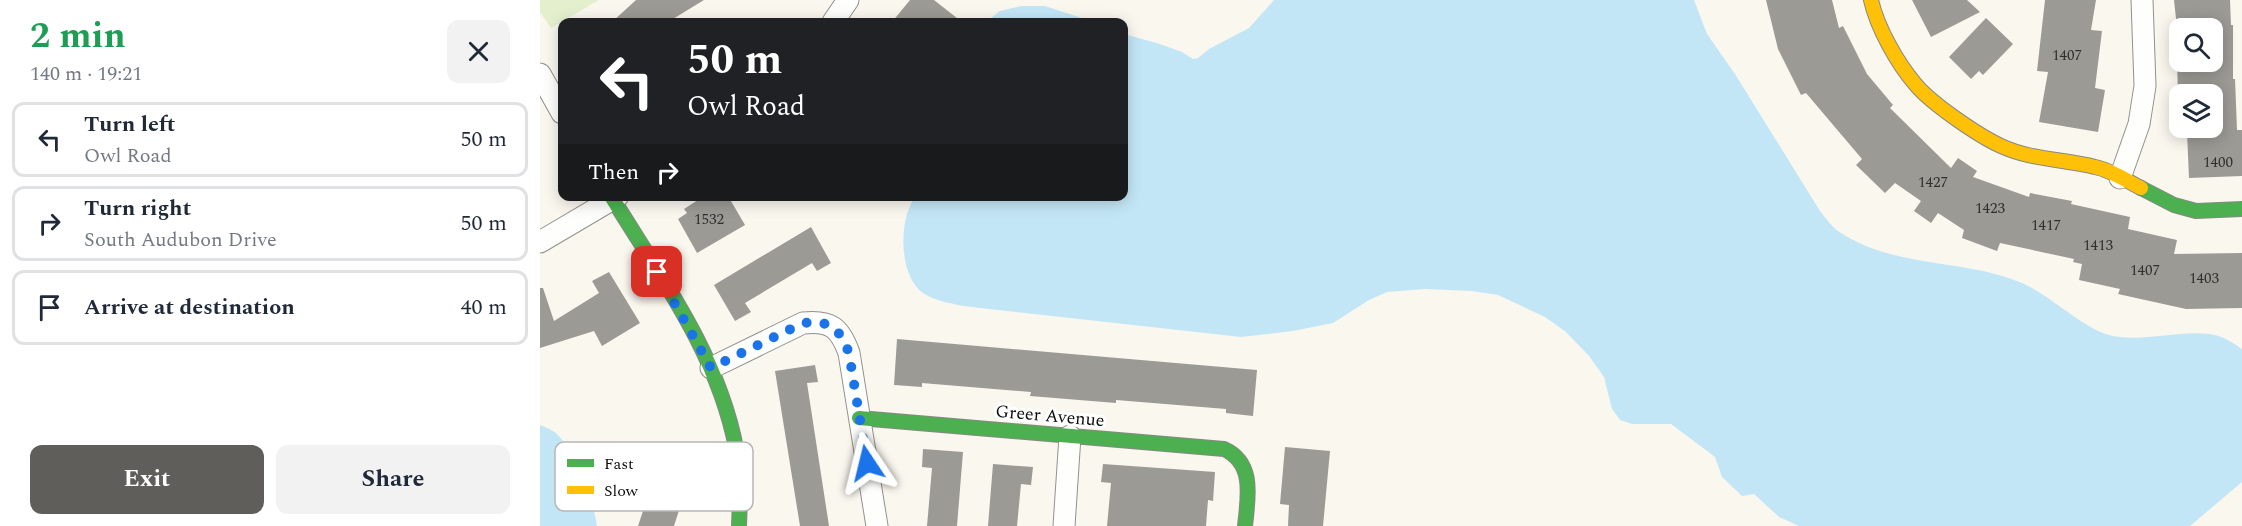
<!DOCTYPE html>
<html lang="en">
<head>
<meta charset="utf-8">
<style>
	:root { --surface:#fff; --page:#f2f2f3; --text:#1f2937; --muted:#747a83; --line:#e0e1e3; --accent:#5f5e5b }
	body { margin:0; font-family:Spectral,serif; background:var(--page); color:var(--text); height:100vh; display:flex; flex-direction:column; font-size:22px; white-space:nowrap }
	* { box-sizing:border-box; margin:0 }
	p { font-size:20px; color:var(--muted) }
	.icon { flex:none; width:33px; height:33px; fill:none; stroke:currentColor; stroke-width:2; stroke-linecap:round; stroke-linejoin:round }
	.map { position:relative; flex:1; overflow:hidden }
	.drawer { display:flex; flex-direction:column; background:var(--surface); width:540px }
	.drawer>* { flex:none }
	.hud { position:absolute; left:18px; top:18px; width:570px; height:183px; border-radius:12px; box-shadow:0 3px 15px #0003; background:#202124; color:#fff; overflow:hidden }
	.buttons { position:absolute; left:1629px; top:18px; display:grid; gap:12px }
	.buttons a { display:grid; place-items:center; width:54px; height:54px; border-radius:12px; background:var(--surface); box-shadow:0 3px 15px #0003; font-size:30px }
	.pin { position:absolute; display:grid; place-items:center; width:51px; height:51px; color:#fff; margin:-26px; border-radius:12px; box-shadow:0 3px 9px #0006 }
	.me { position:absolute; width:66px; margin:-33px; rotate:350deg; stroke-linejoin:round; filter:drop-shadow(0 0 4px #0008) }
	.turn { display:flex; align-items:center; gap:21px; height:126px; padding:0 30px; font-size:27px }
	.turn .icon { width:78px; height:78px; stroke-width:2.5 }
	.turn b { display:block; font-size:42px; line-height:51px }
	.then { display:flex; align-items:center; height:57px; padding:0 30px; background:#0003; gap:12px; font-size:22px }
	.round { display:grid; place-items:center; flex:none; width:63px; height:63px; border-radius:12px; background:var(--page) }
	.summary { display:flex; align-items:center; justify-content:space-between; height:102px; padding:0 30px }
	h1 { font-size:36px; font-weight:700; line-height:45px; color:#1e9e55 }
	.cta { display:flex; gap:12px; margin-top:auto; padding:12px 30px }
	.cta a { flex:1; height:69px; border-radius:12px; background:var(--accent); color:#fff; font-size:24px; font-weight:700; line-height:69px; text-align:center }
	.cta a+a { background:var(--page); color:var(--text) }
	ul { padding:0; list-style:none }
	li { display:flex; align-items:center; gap:18px; height:75px; margin:0 12px 9px; padding:0 18px; border:3px solid var(--line); border-radius:12px }
	li div { flex:1 }
	li b { display:block; font-size:22px }
	li em { font-style:normal }
	main { display:flex; flex:1; min-height:0 }
	.map>svg:first-child { display:block }
	.green { fill:#e4f0cd }
	.water { fill:#c3e6f6 }
	.building { fill:#9c9a95 }
	.lines { fill:none; stroke-linecap:round; stroke-linejoin:round }
	.street-casing { stroke:#93918e; stroke-width:23 }
	.fast-casing { stroke:#898884; stroke-width:16 }
	.slow-casing { stroke:#898884; stroke-width:16 }
	.street { stroke:#fefefd; stroke-width:21 }
	.fast { stroke:#4caf50; stroke-width:14 }
	.slow { stroke:#ffc107; stroke-width:14 }
	.route { stroke:#1a73e8; stroke-width:10; stroke-dasharray:0 18 }
	.labels { text-anchor:middle; dominant-baseline:central; stroke-width:6; stroke-linejoin:round; paint-order:stroke }
	.number-label { font-size:15px; fill:#2f2f2e }
	.street-label { font-size:18px; fill:#0b0b0b; stroke:#fff }
	.key { fill:#fff; stroke:#b6b6b6; stroke-width:1.5 }
	.key-label { font-size:16px; fill:#0b0b0b }
</style>
</head>
<body>
<main>
<section class="drawer">
<div class="summary"><div><h1>2 min</h1><p>140 m · 19:21</p></div><a class="round"><svg class="icon" aria-label="close" viewBox="0 0 24 24"><path d="M6 6l12 12M18 6L6 18"/></svg></a></div>
<ul>
<li><svg class="icon" aria-label="left" viewBox="0 0 24 24"><path d="M17 20v-9H6M10 6l-5 5 5 5"/></svg><div><b>Turn left</b><p>Owl Road</p></div><em>50 m</em></li>
<li><svg class="icon" aria-label="right" viewBox="0 0 24 24"><path d="M7 20v-9h11M14 6l5 5-5 5"/></svg><div><b>Turn right</b><p>South Audubon Drive</p></div><em>50 m</em></li>
<li><svg class="icon" aria-label="arrive" viewBox="0 0 24 24"><path d="M6 21V4h12l-3 4 3 4H6"/></svg><div><b>Arrive at destination</b></div><em>40 m</em></li>
</ul>
<div class="cta"><a>Exit</a><a>Share</a></div>
</section>
<div class="map">
<svg width="1702" height="526" viewBox="0 0 1702 526">
	<rect width="100%" height="100%" fill="#faf7ef"/>
	<path class="green" d="M 0,0 L 59,0 L 11,28 L 0,12 Z"/>
	<path class="water" d="M 734,0 L 1154,0 L 1167,34 L 1195,74 L 1280,211 C 1286,218 1291,226 1298,231 C 1353,269 1424,258 1482,283 C 1512,296 1544,330 1573,336 C 1605,342 1638,330 1669,334 C 1681,335 1692,342 1702,349 L 1702,482 L 1650,526 L 1259,526 L 1239,517 L 1214,494 L 1202,496 L 1182,477 L 1175,457 L 1131,424 L 1092,424 L 1080,420 L 1072,409 L 1064,377 L 1049,356 L 1026,332 L 1005,317 L 958,295 L 932,291 L 885,289 L 847,292 L 829,300 L 793,323 L 753,331 L 701,337 L 423,306 C 410,303 395,301 383,293 C 362,278 360,237 367,214 C 369,208 372,202 374,197 L 584,196 L 584,34 L 620,44 L 642,52 L 653,59 L 658,58 L 669,49 L 709,28 Z
		M 481,6 L 505,6 L 554,22 L 446,22 L 460,11 Z
		M 0,425 C 5,427 13,430 17,434 C 37,454 53,499 57,526 L 0,526 Z"/>
	<path class="building" d="M 96,0 L 164,0 L 128,22 L 72,22 Z
		M 370,0 L 394,0 L 422,22 L 352,22 Z
		M 1226,0 L 1292,0 L 1299,28 L 1303,26 L 1327,74 L 1353,105 L 1350,108 L 1411,168 L 1418,158 L 1437,171 L 1433,177 L 1489,197 L 1490,193 L 1532,201 L 1531,204 L 1590,217 L 1588,229 L 1637,240 L 1634,254 L 1702,253 L 1702,308 L 1646,309 L 1578,294 L 1580,289 L 1539,280 L 1542,264 L 1533,262 L 1534,259 L 1460,243 L 1457,251 L 1422,238 L 1424,230 L 1398,213 L 1391,223 L 1374,211 L 1381,201 L 1355,183 L 1345,193 L 1316,165 L 1322,159 L 1266,93 L 1261,95 L 1238,49 Z
		M 1372,0 L 1427,0 L 1440,12 L 1391,37 Z
		M 1505,0 L 1556,0 L 1551,30 L 1562,31 L 1555,88 L 1565,90 L 1558,132 L 1499,122 L 1508,72 L 1497,71 Z
		M 1634,0 L 1690,0 L 1691,25 L 1693,25 L 1693,79 L 1695,79 L 1697,130 L 1702,130 L 1702,176 L 1649,178 L 1647,132 L 1672,131 L 1672,94 L 1638,94 L 1637,62 L 1672,62 L 1672,28 L 1637,28 Z
		M 1446,18 L 1473,44 L 1443,75 L 1439,71 L 1431,79 L 1409,57 Z
		M 164,196 L 188,196 L 205,225 L 157,253 L 138,219 L 147,213 L 144,209 Z
		M 271,227 L 291,263 L 277,271 L 272,263 L 205,303 L 211,312 L 195,321 L 174,285 Z
		M 69,272 L 100,323 L 62,346 L 54,331 L 0,348 L 0,288 L 3,288 L 14,321 L 59,293 L 52,281 Z
		M 357,339 L 717,370 L 713,416 L 686,413 L 686,409 L 576,400 L 576,403 L 490,396 L 491,392 L 382,383 L 382,387 L 354,385 Z
		M 275,365 L 278,382 L 267,383 L 289,526 L 260,526 L 235,371 Z
		M 745,447 L 790,451 L 783,526 L 748,526 L 749,505 L 740,504 Z
		M 383,449 L 423,452 L 417,526 L 387,526 L 392,468 L 382,467 Z
		M 453,464 L 493,467 L 491,485 L 481,484 L 477,526 L 448,526 Z
		M 563,464 L 675,472 L 673,501 L 668,500 L 666,526 L 567,526 L 571,483 L 561,482 Z
		M 110,490 L 142,501 L 134,526 L 98,526 Z"/>
	<g class="lines">
		<g class="street-casing">
			<path id="street" d="M 293,22 L 308,0
				M 0,74 L 22,113
				M 1580,178 L 1599,124 L 1605,86 L 1602,0
				M 0,242 L 78,196
				M 171,368 L 263,323 C 291,320 300,328 309,353 L 337,526
				M 524,526 L 530,436"/>
		</g>
		<g class="fast-casing">
			<path id="fast" d="M 1601,188 L 1634,205 L 1656,211 L 1702,209
				M 71,196 C 120,276 178,354 196,448 C 201,474 200,500 199,526
				M 319,418 L 684,449 C 715,463 708,497 705,526"/>
		</g>
		<g class="slow-casing">
			<path id="slow" d="M 1331,0 C 1337,27 1357,63 1376,85 C 1392,104 1439,136 1461,146 C 1491,160 1524,159 1555,167 C 1571,170 1587,181 1601,188"/>
		</g>
		<use href="#street" class="street"/>
		<use href="#fast" class="fast"/>
		<use href="#slow" class="slow"/>
	</g>
	<g class="lines">
		<path class="route" d="M 117,272 L 171,368 L 263,323 C 291,320 299,328 309,353 L 327,463"/>
	</g>
	<g class="labels">
		<g class="number-label">
			<text x="1527" y="55">1407</text>
			<text x="1678" y="162">1400</text>
			<text x="1393" y="182">1427</text>
			<text x="1450" y="208">1423</text>
			<text x="169" y="219">1532</text>
			<text x="1506" y="225">1417</text>
			<text x="1558" y="245">1413</text>
			<text x="1605" y="270">1407</text>
			<text x="1664" y="278">1403</text>
		</g>
		<g class="street-label">
			<text transform="translate(510 416) rotate(5)">Greer Avenue</text>
		</g>
	</g>
	<rect x="15" y="442" width="198" height="69" rx="9" class="key"/>
	<rect x="27" y="459" width="27" height="8" fill="#4caf50"/>
	<rect x="27" y="486" width="27" height="8" fill="#ffc107"/>
	<g class="key-label">
		<text x="64" y="469">Fast</text>
		<text x="64" y="496">Slow</text>
	</g>
</svg>
<div class="buttons">
<a><svg class="icon" aria-label="search" viewBox="0 0 24 24"><circle cx="10" cy="10" r="6"/><path d="M15 15l6 6"/></svg></a>
<a><svg class="icon" aria-label="layers" viewBox="0 0 24 24"><path d="M12 4l9 5-9 5-9-5zM3 14l9 5 9-5"/></svg></a>
</div>
<div class="pin" style="left:117px;top:272px;background:#d93025"><svg class="icon" aria-label="arrive" viewBox="0 0 24 24"><path d="M6 21V4h12l-3 4 3 4H6"/></svg></div>
<svg class="me" style="left:327px;top:463px" viewBox="-20 -20 40 40"><path d="M0-17L14 15 0 8-14 15z" fill="#1a73e8" stroke="#fff" stroke-width="4"/></svg>
<div class="hud">
<div class="turn"><svg class="icon" aria-label="left" viewBox="0 0 24 24"><path d="M17 20v-9H6M10 6l-5 5 5 5"/></svg><div><b>50 m</b>Owl Road</div></div>
<div class="then">Then<svg class="icon" aria-label="right" viewBox="0 0 24 24"><path d="M7 20v-9h11M14 6l5 5-5 5"/></svg></div>
</div>
</div>
</main>
</body>
</html>
